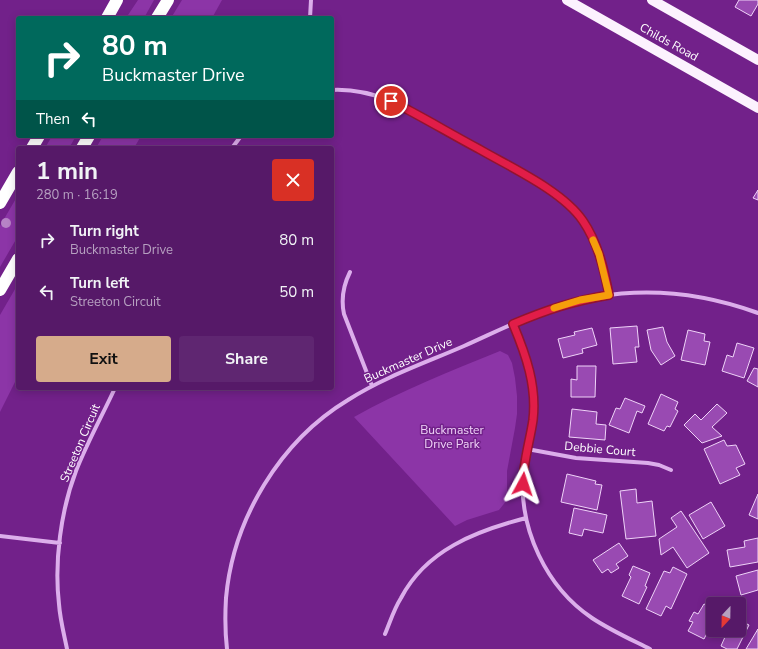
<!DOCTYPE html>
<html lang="en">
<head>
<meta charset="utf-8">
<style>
	:root { --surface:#561968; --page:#5f2671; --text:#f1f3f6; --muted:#b6a0c0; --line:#6c387c; --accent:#d6ab8b }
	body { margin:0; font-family:"Nunito Sans",sans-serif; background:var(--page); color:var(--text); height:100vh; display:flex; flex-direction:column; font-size:15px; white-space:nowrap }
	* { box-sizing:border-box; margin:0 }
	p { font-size:13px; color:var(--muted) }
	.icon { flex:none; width:22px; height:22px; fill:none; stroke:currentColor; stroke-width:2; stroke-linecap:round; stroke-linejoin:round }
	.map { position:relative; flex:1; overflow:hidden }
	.panel { position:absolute; left:16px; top:146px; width:318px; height:244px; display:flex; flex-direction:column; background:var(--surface); border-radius:4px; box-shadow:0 2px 10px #0003,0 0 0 1px var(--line) }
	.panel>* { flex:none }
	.hud { position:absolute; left:16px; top:16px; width:318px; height:122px; border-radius:4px; box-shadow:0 2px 10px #0003,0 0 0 1px var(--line); background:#00695c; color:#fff; overflow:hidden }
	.needle { width:26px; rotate:202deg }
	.buttons { position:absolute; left:706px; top:597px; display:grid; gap:8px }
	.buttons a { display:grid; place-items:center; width:40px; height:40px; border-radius:4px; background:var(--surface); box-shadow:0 2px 10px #0003,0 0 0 1px var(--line); font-size:20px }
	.pin { position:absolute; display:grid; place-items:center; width:34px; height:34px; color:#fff; margin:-17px; border:2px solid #fff; border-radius:50%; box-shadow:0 1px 4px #0007 }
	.me { position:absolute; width:44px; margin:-22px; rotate:5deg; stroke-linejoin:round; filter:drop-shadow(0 0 3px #0008) }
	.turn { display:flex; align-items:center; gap:14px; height:84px; padding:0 20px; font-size:18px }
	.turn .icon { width:52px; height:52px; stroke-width:2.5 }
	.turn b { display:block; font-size:28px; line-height:34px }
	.then { display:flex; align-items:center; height:38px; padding:0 20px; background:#0003; gap:8px; font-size:15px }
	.round { display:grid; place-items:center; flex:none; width:42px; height:42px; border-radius:4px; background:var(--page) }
	.summary { display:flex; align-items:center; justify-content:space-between; height:68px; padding:0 20px }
	h1 { font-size:24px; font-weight:700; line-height:30px }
	.primary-button { display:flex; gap:8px; margin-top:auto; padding:8px 20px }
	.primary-button a { flex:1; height:46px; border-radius:4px; background:var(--accent); color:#111; font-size:16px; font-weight:700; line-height:46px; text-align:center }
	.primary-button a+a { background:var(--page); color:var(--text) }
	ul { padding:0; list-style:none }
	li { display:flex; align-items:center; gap:12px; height:52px; padding:0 20px }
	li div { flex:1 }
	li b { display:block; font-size:15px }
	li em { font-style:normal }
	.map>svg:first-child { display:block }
	.green { fill:#8c35a7 }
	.building { fill:#994ab2; stroke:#efd3f8 }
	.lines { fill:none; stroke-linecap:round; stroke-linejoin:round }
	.street { stroke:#dcaeeb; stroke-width:4 }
	.primary { stroke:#fcf2fe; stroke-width:10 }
	.highway { stroke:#fff; stroke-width:12 }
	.tree { fill:#b783c6 }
	.route-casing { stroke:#92132f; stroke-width:10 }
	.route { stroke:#e11d48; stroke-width:7 }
	.slow { stroke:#f59e0b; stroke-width:7 }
	.labels { text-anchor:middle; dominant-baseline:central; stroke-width:3; stroke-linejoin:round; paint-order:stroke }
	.street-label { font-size:12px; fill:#fff; stroke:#72218a }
	.park-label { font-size:12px; fill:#efd3f8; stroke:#72218a }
</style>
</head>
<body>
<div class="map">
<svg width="758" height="649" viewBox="0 0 758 649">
	<rect width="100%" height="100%" fill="#72218a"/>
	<path class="green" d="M 138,0 L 154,0 L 144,18 L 126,18 Z
		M 182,0 L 222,0 L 212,18 L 171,18 Z
		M 52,136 L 76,136 L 69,148 L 45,148 Z
		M 103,136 L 141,136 L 134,148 L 96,148 Z
		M 18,195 L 18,236 L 0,267 L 0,226 Z
		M 18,284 L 18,376 L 0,412 L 0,315 Z
		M 500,351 L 508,355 L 512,363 L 515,378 L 517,396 L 517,414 L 515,428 L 507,471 L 507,500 L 499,510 L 467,520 L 455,526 L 354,417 C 400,391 451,371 500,351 Z"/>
	<path class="building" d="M 739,0 L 758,0 L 758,4 L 751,16 L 735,7 Z
		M 758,190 L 758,200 L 753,198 Z
		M 637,326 L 639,347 L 635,347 L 637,362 L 613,364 L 610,328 Z
		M 663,327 L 667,342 L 675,356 L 661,365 L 651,350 L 647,330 Z
		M 592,328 L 597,345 L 582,349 L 583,353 L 563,358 L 558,339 L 575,335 L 574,332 Z
		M 688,330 L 705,334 L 704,341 L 710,342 L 705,365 L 681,360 Z
		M 737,343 L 754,348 L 744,378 L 722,371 L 727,355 L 733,357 Z
		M 577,366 L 596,366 L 595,397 L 571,397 L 571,379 L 577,380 Z
		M 754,368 L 758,369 L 758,387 L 747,381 Z
		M 661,394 L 678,402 L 675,409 L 678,411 L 670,427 L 667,426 L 664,431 L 648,424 Z
		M 625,398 L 645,406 L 642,413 L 637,411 L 629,433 L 609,425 L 616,408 L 620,409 Z
		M 717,404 L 727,413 L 712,427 L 722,436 L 702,443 L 684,425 L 695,414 L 701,420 Z
		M 572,409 L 597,412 L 596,424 L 606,425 L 605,440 L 569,437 Z
		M 724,440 L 727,446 L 736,445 L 745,464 L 736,468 L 740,475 L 720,484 L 704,449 Z
		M 567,474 L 596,481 L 595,484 L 602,485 L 597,510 L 561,502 Z
		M 636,489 L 637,503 L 652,501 L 656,536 L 626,539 L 620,491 Z
		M 758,494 L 758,519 L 749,515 Z
		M 711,502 L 725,526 L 703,539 L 689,515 Z
		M 574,508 L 607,515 L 603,533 L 584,529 L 582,536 L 569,533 Z
		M 681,511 L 709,553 L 687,568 L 673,547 L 661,555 L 659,539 L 677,527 L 671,518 Z
		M 758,538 L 758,562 L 730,567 L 727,550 L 745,547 L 744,541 Z
		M 619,543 L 628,556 L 616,564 L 619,568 L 611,573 L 608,569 L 602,573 L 593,560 Z
		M 633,566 L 650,573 L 645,586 L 647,587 L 639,604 L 622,596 L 631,577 L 629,575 Z
		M 673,567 L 687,574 L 671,609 L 666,606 L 661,616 L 646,609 L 664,571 L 670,573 Z
		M 758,570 L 758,590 L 741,595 L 736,576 Z
		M 704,604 L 713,608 L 713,621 L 704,639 L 688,631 L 693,622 L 689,621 L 694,612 L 698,614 Z
		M 739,620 L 749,625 L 737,649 L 727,649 L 721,646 L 725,637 L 720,634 L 722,630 L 739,630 Z
		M 758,629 L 758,649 L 746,649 Z"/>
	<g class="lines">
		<path class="street" d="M 310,18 L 311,0
			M 332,90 C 353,89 371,93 391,101 C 423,117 455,136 487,154 C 518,171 563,191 583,221 C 598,243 604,269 609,295
			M 232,148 L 241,136
			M 350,272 C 343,286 341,300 344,314 L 372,386
			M 513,324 C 526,355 537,386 533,421 C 530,439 525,456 523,474 C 519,529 546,587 592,618 C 610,630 630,639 650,649
			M 527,449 L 576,458 L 648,463 L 659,465 L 671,470
			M 0,536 L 60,543
			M 385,634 C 390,622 394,609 401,598 C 426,550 476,531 526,518
			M 67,649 C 64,634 60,619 59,604 C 54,562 61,510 76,471 C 87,443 102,416 115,388
			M 227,649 C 225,632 225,615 226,598 C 233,519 280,441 348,400 C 384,377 425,363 464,346 C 491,334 519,320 547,310 C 617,285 689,288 758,313"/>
		<path class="primary" d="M 567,0 L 758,108
			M 652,0 L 758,60"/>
		<path class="highway" d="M 107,18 L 117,0
			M 157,18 L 168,0
			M 32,148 L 39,136
			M 82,148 L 89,136
			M 0,203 L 18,172
			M 0,290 L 18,259"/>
	</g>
	<circle class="tree" cx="6" cy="223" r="5"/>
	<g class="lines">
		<g class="route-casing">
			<path id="route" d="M 391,101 C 421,116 449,133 479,149 C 510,167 563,191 583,221 C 598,243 604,269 609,295 C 573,301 546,310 513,324 C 526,355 537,386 533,420 C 530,441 523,462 523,484"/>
		</g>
		<use href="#route" class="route"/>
		<path class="slow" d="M 554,308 L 580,300 L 609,295 L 599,254 L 593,240"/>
	</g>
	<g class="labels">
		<g class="street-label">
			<text transform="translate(669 42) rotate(29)">Childs Road</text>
			<text transform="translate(408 360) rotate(-24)">Buckmaster Drive</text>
			<text transform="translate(80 443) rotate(-67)">Streeton Circuit</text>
			<text transform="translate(600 449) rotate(5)">Debbie Court</text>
		</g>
		<g class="park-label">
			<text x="452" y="430">Buckmaster<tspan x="452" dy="14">Drive Park</tspan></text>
		</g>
	</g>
</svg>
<div class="buttons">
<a><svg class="needle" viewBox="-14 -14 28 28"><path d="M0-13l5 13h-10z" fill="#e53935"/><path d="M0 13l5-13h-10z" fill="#b6a0c0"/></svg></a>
</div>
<div class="pin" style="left:391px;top:101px;background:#d93025"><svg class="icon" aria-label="arrive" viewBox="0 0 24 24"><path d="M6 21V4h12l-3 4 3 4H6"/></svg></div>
<svg class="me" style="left:523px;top:484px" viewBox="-20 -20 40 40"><path d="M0-17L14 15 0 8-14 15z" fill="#e11d48" stroke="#fff" stroke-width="4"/></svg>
<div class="hud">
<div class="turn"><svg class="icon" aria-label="right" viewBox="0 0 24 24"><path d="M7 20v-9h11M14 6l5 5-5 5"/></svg><div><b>80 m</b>Buckmaster Drive</div></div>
<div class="then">Then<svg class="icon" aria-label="left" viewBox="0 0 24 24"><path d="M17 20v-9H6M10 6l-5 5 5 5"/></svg></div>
</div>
<section class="panel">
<div class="summary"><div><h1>1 min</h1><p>280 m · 16:19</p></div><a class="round" style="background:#d93025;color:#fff"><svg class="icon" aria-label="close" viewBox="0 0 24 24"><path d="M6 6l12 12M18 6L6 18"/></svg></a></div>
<ul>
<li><svg class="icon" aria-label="right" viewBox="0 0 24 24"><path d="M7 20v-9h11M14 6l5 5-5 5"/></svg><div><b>Turn right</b><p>Buckmaster Drive</p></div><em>80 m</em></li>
<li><svg class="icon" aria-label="left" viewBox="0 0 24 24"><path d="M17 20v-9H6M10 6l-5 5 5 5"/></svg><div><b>Turn left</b><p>Streeton Circuit</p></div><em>50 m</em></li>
</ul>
<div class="primary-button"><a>Exit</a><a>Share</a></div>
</section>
</div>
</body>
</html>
